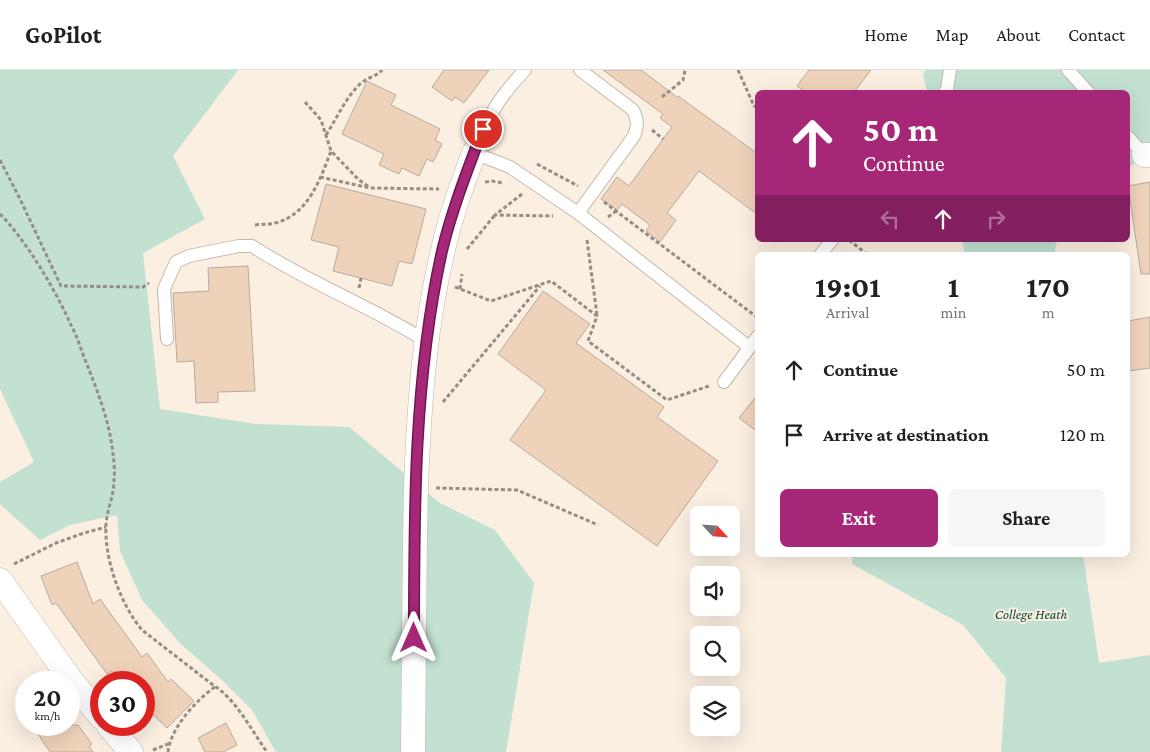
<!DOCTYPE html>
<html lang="en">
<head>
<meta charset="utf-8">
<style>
	:root { --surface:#fff; --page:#f6f6f6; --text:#202124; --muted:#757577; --line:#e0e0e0; --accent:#a62777 }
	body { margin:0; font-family:"Crimson Pro",serif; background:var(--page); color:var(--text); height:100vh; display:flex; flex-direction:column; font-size:19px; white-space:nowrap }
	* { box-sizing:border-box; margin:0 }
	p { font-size:16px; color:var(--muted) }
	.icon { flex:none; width:28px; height:28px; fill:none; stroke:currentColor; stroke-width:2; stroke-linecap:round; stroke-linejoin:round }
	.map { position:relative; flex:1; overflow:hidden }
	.details { position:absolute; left:755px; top:182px; width:375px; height:305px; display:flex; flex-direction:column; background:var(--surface); border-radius:8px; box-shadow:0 5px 20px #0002 }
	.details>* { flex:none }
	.guide { position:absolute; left:755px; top:20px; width:375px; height:152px; border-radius:8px; box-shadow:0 5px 20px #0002; background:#a62777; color:#fff; overflow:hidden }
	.needle { width:32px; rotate:116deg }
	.buttons { position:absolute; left:690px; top:436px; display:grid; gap:10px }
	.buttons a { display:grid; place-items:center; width:50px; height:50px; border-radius:8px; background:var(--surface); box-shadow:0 5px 20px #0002; font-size:25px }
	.speed { position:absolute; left:15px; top:601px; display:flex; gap:10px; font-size:25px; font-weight:700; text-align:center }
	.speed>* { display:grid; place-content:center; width:65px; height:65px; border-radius:50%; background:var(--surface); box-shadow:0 5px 20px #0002; line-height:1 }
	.speed small { font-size:12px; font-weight:400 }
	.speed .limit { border:8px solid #d22; background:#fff; color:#111 }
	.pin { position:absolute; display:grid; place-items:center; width:42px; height:42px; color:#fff; margin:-21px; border:2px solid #fff; border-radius:50%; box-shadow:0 1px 5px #0007 }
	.me { position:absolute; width:55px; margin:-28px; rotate:0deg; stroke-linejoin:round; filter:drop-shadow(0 0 4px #0008) }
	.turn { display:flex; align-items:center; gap:18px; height:105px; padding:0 25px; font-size:22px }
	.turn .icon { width:65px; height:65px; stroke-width:2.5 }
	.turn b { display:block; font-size:35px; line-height:42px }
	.lanes { display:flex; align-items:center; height:48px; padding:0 25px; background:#0003; justify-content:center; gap:25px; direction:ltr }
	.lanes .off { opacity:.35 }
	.eta { display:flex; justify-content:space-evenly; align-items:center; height:85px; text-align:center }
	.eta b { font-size:30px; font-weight:700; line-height:35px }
	.button { display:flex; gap:10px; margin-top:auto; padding:10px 25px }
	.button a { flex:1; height:58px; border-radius:8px; background:var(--accent); color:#fff; font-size:20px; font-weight:700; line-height:58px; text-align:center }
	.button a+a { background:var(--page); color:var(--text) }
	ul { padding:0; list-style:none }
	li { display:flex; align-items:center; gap:15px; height:65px; padding:0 25px }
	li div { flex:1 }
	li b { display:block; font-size:19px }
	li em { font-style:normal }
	header { display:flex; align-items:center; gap:30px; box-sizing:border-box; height:70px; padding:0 25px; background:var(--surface); border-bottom:1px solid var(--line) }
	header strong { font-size:24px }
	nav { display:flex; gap:28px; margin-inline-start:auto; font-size:18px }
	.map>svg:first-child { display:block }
	.green { fill:#c2e1d1 }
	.building { fill:#efd2ba; stroke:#b7aa9f }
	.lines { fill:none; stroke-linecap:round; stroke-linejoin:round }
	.lane-casing { stroke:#c3b7ab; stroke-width:14 }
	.street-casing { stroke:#c3b7ab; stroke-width:25 }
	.path { stroke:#968e85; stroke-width:3; stroke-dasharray:4 2.5; stroke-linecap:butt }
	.lane { stroke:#fff; stroke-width:12 }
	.street { stroke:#fff; stroke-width:24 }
	.route-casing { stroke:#6c194d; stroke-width:12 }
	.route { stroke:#a62777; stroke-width:9 }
	.labels { text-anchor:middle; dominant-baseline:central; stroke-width:4; stroke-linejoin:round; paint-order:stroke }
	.park-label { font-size:14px; font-style:italic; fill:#094b33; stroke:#fbefe2 }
</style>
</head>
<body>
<header>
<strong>GoPilot</strong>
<nav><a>Home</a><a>Map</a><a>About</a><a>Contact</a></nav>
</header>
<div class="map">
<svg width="1150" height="682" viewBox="0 0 1150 682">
	<rect width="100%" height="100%" fill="#fbefe2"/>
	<path class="green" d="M 0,0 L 238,0 L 173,86 L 205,149 L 143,183 L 160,339 L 256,354 L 349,357 L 440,433 L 495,460 L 534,513 L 506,682 L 276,682 L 252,640 L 224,612 L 181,574 L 142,530 L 120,481 L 117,445 L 70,455 L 40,470 L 0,434 L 0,412 L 34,392 L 0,319 Z
		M 925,0 L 1150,0 L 1150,79 L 1128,99 L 1128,22 L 927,22 L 923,5 Z
		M 962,170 L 1057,170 L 1054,185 L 965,185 Z
		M 852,485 L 1083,485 L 1099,593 L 1150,585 L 1150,682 L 1001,682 L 1006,608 L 963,555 L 852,494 Z"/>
	<path class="building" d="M 444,0 L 489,0 L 464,33 L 455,27 L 452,31 L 432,17 Z
		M 603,0 L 641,0 L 677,27 L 678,26 L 758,84 L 758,145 L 699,101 L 667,143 L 676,150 L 660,172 L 646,161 L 650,155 L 622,134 L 617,140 L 601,129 L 617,107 L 629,116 L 672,57 L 660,48 L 663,44 Z
		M 809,0 L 871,0 L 854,22 L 805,22 L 797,16 Z
		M 367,11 L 396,25 L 391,35 L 440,59 L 435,70 L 442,74 L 433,92 L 427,89 L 419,106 L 402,98 L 399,104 L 379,95 L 384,84 L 342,64 Z
		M 1150,112 L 1150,204 L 1141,204 L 1128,116 Z
		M 326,114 L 426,139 L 412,194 L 399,191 L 392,216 L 333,201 L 339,177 L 311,170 Z
		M 248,196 L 255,321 L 218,322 L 218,332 L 196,333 L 194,291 L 177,292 L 173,223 L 209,221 L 208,198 Z
		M 543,221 L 590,254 L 576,273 L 664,337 L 657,347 L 718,391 L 657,476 L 510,370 L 546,320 L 498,284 Z
		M 1150,247 L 1150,298 L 1128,301 L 1128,251 Z
		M 758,324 L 758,362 L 739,348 Z
		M 77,492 L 93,534 L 100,529 L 142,587 L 147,583 L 168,612 L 171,609 L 194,631 L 167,658 L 144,636 L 144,612 L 121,612 L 112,601 L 107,604 L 56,533 L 52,535 L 41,506 Z
		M 226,653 L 237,675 L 223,682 L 205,682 L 198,668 Z
		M 32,655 L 78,655 L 92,674 L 89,676 L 93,682 L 50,682 Z"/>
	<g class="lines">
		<g class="lane-casing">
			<path id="lane" d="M 525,0 C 499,27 486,49 474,83 L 510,97 L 578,143 L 749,277
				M 1068,0 L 1088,22
				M 945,22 L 947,19 L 950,0
				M 1128,67 L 1144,85
				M 578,143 L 634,66 C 638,56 638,50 633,40 L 580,0
				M 820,185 L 832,170
				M 167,269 L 164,219 L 176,192 L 189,186 L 239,176 L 252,176 C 307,212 370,236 426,271
				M 724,312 L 758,266"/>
		</g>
		<g class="street-casing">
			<path id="street" d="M 1144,85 L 1150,85
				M 0,510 L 71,610 L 101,647
				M 108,655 L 131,682
				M 413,682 C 414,594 414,505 416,417 C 419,338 424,258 443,180 C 450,147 462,115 474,83"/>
		</g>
		<path class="path" d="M 738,0 L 754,36 L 758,36
			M 662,27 L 683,10 L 685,0
			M 305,32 L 321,50 L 331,81 L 359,110 L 369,117
			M 652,60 L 663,69
			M 326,65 C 337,48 345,29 359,15 C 367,7 376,7 382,0
			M 0,90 L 20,129 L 61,216 L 143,217 L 149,213
			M 537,94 L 578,116
			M 320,107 L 370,118 L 439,119
			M 485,112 L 492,111 L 503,113
			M 522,124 L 495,145 L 553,146
			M 604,132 L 758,248
			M 0,144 C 26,170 56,221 71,255 C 78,268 82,283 88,297 C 99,325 110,354 113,384 C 114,392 115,402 114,410 C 114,425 107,440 106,455 C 104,489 121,535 142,560 L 213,615 C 235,628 252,661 267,682
			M 608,147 L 616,141
			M 255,155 C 262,154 269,155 275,153 C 308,145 320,110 331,81
			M 587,170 L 597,245
			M 849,170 L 868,185
			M 467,179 L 495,145
			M 455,217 L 491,231 L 551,211 L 597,246 L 588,271 L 667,330 L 709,316
			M 359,218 L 361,208
			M 460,219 L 462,204
			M 443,332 L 540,216
			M 436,418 L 517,420 L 598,455
			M 14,494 L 56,473 L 84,463 L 106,457
			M 153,680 L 168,674
			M 168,682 C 170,659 196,630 215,617"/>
		<use href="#lane" class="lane"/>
		<use href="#street" class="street"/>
	</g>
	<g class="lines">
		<g class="route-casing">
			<path id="route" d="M 414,568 C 414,439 414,307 442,181 C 452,139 468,99 483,59"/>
		</g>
		<use href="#route" class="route"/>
	</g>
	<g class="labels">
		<g class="park-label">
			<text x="1031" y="544">College Heath</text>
		</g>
	</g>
</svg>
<div class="buttons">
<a><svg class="needle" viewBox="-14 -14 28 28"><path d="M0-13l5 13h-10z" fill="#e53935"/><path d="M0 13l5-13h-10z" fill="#757577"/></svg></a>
<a><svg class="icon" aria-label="sound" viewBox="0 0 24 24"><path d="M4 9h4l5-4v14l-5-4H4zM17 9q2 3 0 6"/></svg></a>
<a><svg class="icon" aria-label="search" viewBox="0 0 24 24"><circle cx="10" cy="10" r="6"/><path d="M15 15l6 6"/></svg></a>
<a><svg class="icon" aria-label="layers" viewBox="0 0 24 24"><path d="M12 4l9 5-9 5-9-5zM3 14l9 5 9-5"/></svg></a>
</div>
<div class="speed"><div>20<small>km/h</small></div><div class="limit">30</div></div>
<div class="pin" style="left:483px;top:59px;background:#d93025"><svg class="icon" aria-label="arrive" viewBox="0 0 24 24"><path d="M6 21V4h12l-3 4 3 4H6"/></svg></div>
<svg class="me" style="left:414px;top:568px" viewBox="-20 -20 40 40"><path d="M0-17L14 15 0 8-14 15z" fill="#a62777" stroke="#fff" stroke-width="4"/></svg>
<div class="guide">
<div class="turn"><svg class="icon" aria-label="ahead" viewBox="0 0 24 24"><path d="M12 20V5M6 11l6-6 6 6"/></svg><div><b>50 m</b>Continue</div></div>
<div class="lanes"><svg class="icon off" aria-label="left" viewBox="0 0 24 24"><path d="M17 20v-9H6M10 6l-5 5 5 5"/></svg><svg class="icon" aria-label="ahead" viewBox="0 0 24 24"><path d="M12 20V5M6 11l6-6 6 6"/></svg><svg class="icon off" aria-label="right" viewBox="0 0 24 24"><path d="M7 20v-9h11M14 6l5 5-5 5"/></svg></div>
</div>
<section class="details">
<div class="eta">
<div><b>19:01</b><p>Arrival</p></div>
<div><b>1</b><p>min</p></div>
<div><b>170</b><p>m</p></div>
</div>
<ul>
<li><svg class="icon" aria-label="ahead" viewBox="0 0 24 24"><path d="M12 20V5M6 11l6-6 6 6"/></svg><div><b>Continue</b></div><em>50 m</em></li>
<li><svg class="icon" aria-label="arrive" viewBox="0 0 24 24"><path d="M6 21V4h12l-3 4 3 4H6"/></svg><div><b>Arrive at destination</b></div><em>120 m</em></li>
</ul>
<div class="button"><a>Exit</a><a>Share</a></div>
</section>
</div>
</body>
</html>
